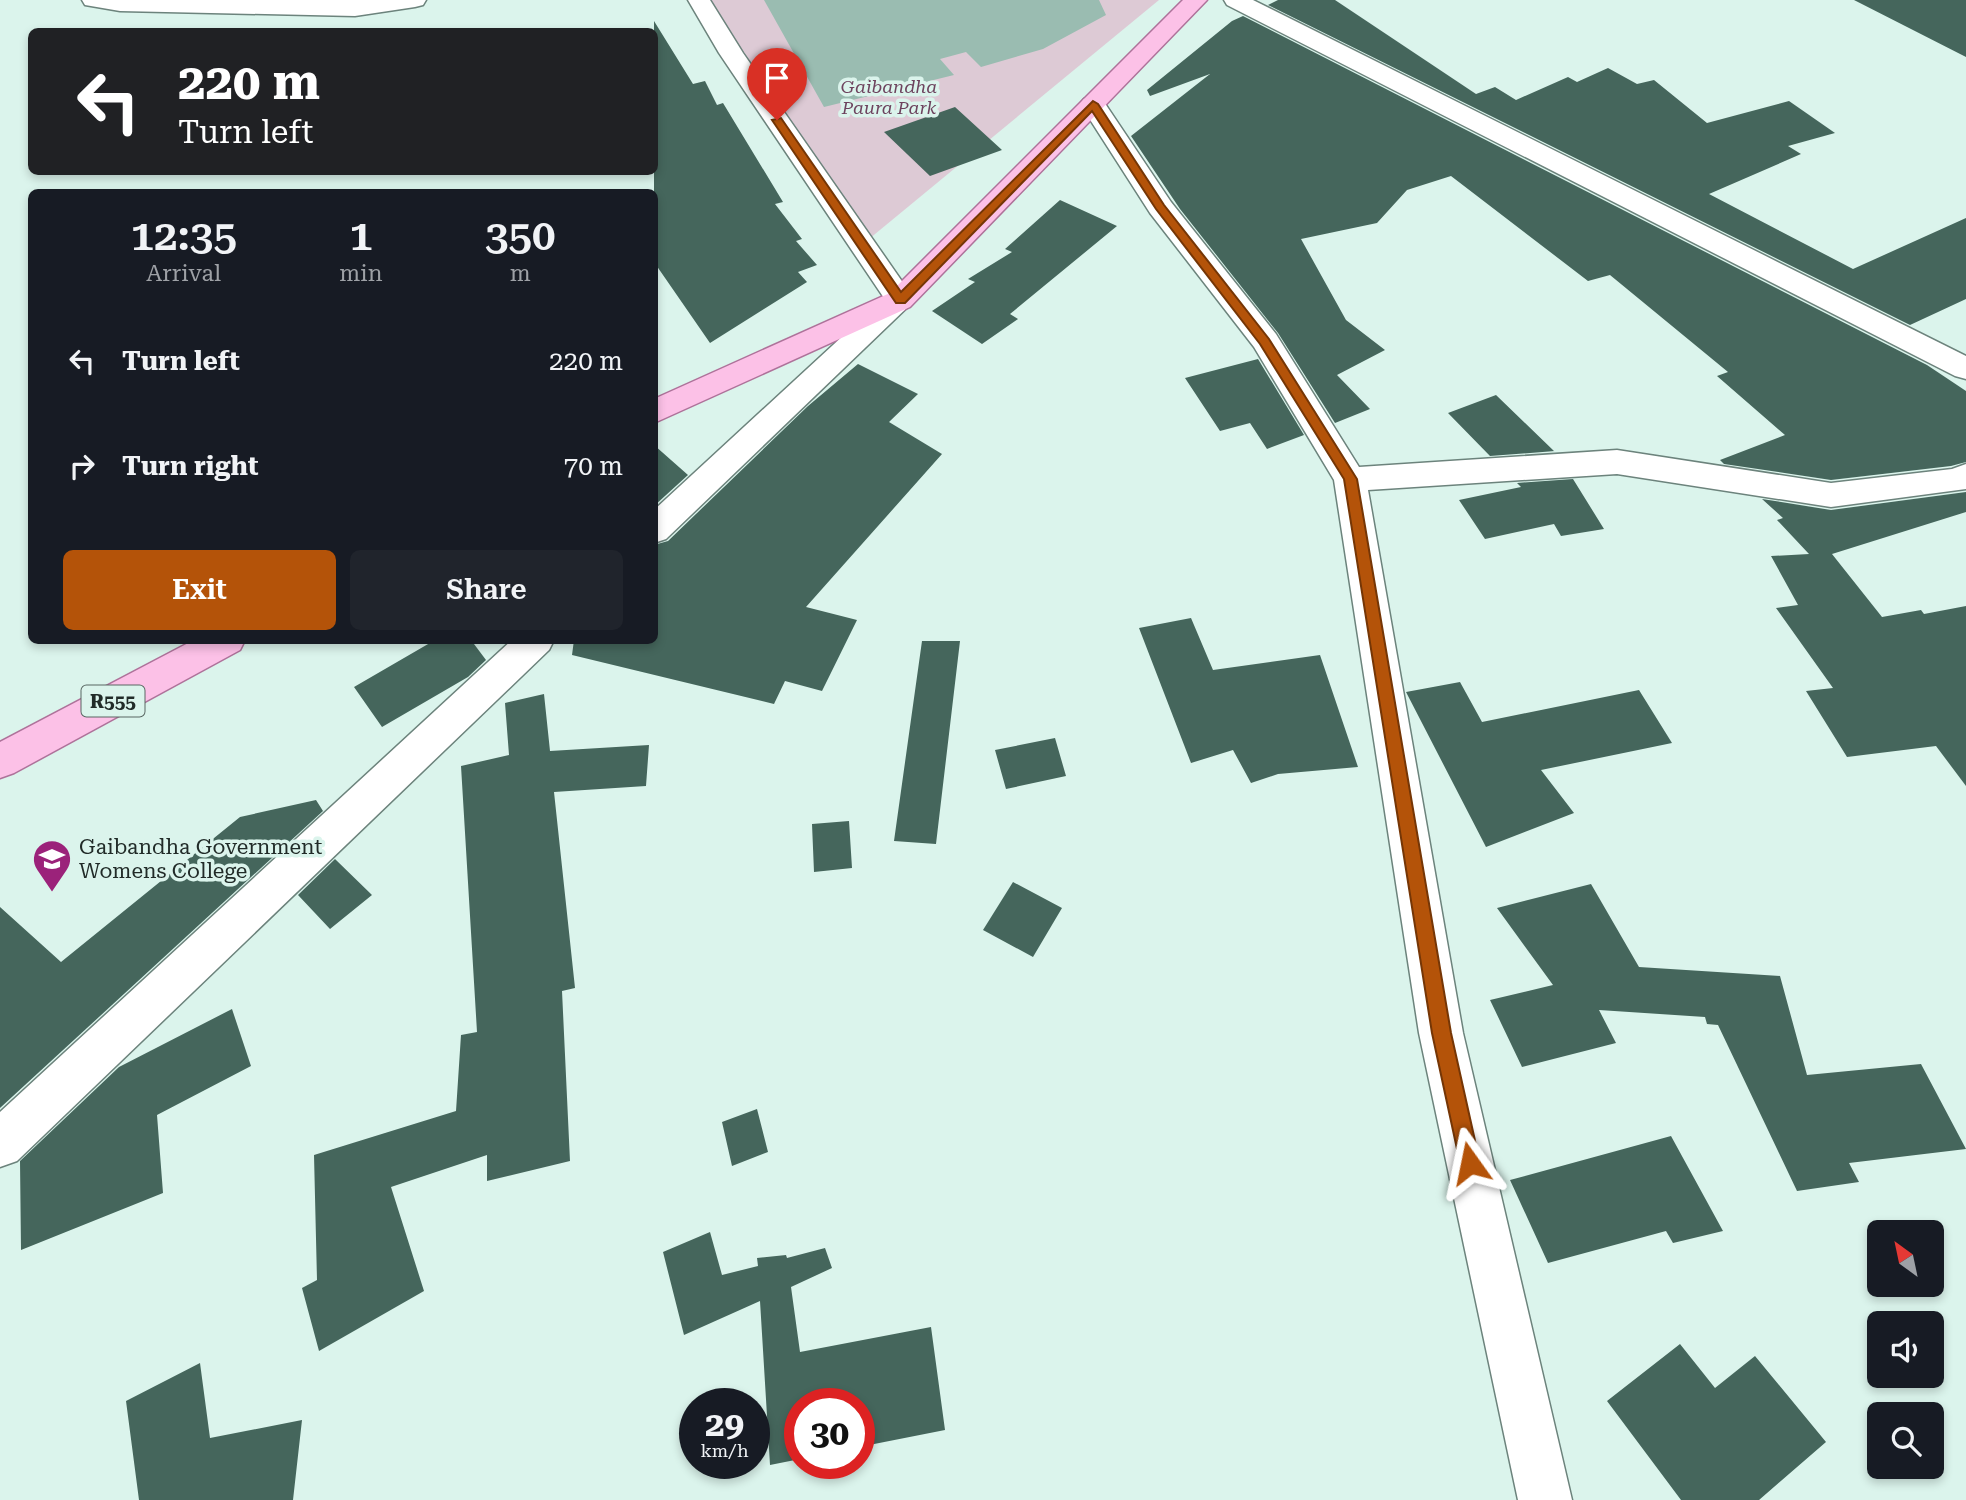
<!DOCTYPE html>
<html lang="en">
<head>
<meta charset="utf-8">
<style>
	:root { --surface:#171b24; --page:#20242c; --text:#f1f3f6; --muted:#9ea1a6; --accent:#b45309 }
	body { margin:0; font-family:"Roboto Serif",serif; background:var(--page); color:var(--text); height:100vh; display:flex; flex-direction:column; font-size:26px; white-space:nowrap }
	* { box-sizing:border-box; margin:0 }
	p { font-size:23px; color:var(--muted) }
	.icon { flex:none; width:38px; height:38px; fill:none; stroke:currentColor; stroke-width:2; stroke-linecap:round; stroke-linejoin:round }
	.map { position:relative; flex:1; overflow:hidden }
	.side { position:absolute; left:28px; top:189px; width:630px; height:455px; display:flex; flex-direction:column; background:var(--surface); border-radius:10px; box-shadow:0 4px 10px #0003 }
	.side>* { flex:none }
	.top-card { position:absolute; left:28px; top:28px; width:630px; height:147px; border-radius:10px; box-shadow:0 4px 10px #0003; background:#202124; color:#fff; overflow:hidden }
	.needle { width:46px; rotate:327deg }
	.tools { position:absolute; left:1867px; top:1220px; display:grid; gap:14px }
	.tools a { display:grid; place-items:center; width:77px; height:77px; border-radius:10px; background:var(--surface); box-shadow:0 4px 10px #0003; font-size:35px }
	.speed { position:absolute; left:679px; top:1388px; display:flex; gap:14px; font-size:35px; font-weight:700; text-align:center }
	.speed>* { display:grid; place-content:center; width:91px; height:91px; border-radius:50%; background:var(--surface); box-shadow:0 4px 10px #0003; line-height:1 }
	.speed small { font-size:18px; font-weight:400 }
	.speed .limit { border:10px solid #d22; background:#fff; color:#111 }
	.pin { position:absolute; display:grid; place-items:center; width:60px; height:60px; color:#fff; margin:-72px -30px; border-radius:50% 50% 50% 0; rotate:-45deg; box-shadow:0 0 7px #0007 }
	.pin .icon { rotate:45deg }
	.me { position:absolute; width:77px; margin:-38px; rotate:348deg; stroke-linejoin:round; filter:drop-shadow(0 0 5px #0008) }
	.turn { display:flex; align-items:center; gap:24px; height:147px; padding:0 35px; font-size:32px }
	.turn .icon { width:91px; height:91px; stroke-width:2.5 }
	.turn b { display:block; font-size:49px; line-height:60px }
	.eta { display:flex; justify-content:space-evenly; align-items:center; height:119px; text-align:center }
	.eta b { font-size:42px; font-weight:600; line-height:49px }
	.button { display:flex; gap:14px; margin-top:auto; padding:14px 35px }
	.button a { flex:1; height:80px; border-radius:10px; background:var(--accent); color:#fff; font-size:28px; font-weight:600; line-height:80px; text-align:center }
	.button a+a { background:var(--page); color:var(--text) }
	ul { padding:0; list-style:none }
	li { display:flex; align-items:center; gap:21px; height:105px; padding:0 35px }
	li div { flex:1 }
	li b { display:block; font-size:26px }
	li em { font-style:normal }
	.map>svg:first-child { display:block }
	.green { fill:#ddcad5 }
	.water { fill:#9abcb1 }
	.building { fill:#45665c }
	.lines { fill:none; stroke-linecap:round; stroke-linejoin:round }
	.street-casing { stroke:#6c837c; stroke-width:3 }
	.secondary-casing { stroke:#6c837c; stroke-width:3 }
	.primary-casing { stroke:#ae729a; stroke-width:3 }
	.street { fill:#fff; fill-rule:evenodd }
	.secondary { fill:#fff; fill-rule:evenodd }
	.primary { fill:#fcc1e7; fill-rule:evenodd }
	.route { fill:#b45309; stroke:#753606; stroke-width:2 }
	.labels { text-anchor:middle; dominant-baseline:central; stroke-width:7; stroke-linejoin:round; paint-order:stroke }
	.far-park-label { font-size:18px; font-style:italic; fill:#6d435e; stroke:#dbf4ec }
	.shield { fill:#dbf4ec; stroke:#596763; stroke-width:2 }
	.shield-label { font-size:19px; font-weight:bold; fill:#212b28 }
	.poi-label { font-size:21px; fill:#212b28; stroke:#dbf4ec; text-anchor:start }
</style>
</head>
<body>
<div class="map">
<svg width="1966" height="1500" viewBox="0 0 1966 1500">
	<rect width="100%" height="100%" fill="#dbf4ec"/>
	<path class="green" d="M 708,0 L 1159,0 L 869,239 Z"/>
	<path class="water" d="M 764,0 L 1099,0 L 1106,15 L 1043,49 L 981,67 L 966,52 L 940,59 L 954,75 L 824,107 Z"/>
	<path class="building" d="M 1278,0 L 1335,0 L 1476,94 L 1495,87 L 1516,100 L 1568,77 L 1577,82 L 1608,68 L 1637,84 L 1654,80 L 1707,123 L 1789,101 L 1835,133 L 1788,146 L 1801,154 L 1709,194 L 1853,269 L 1966,218 L 1966,299 L 1910,325 L 1268,5 Z
		M 1854,0 L 1966,0 L 1966,57 Z
		M 1243,16 L 1927,365 L 1966,391 L 1966,462 L 1951,466 L 1831,480 L 1724,464 L 1720,460 L 1785,435 L 1717,376 L 1728,372 L 1610,275 L 1588,281 L 1451,176 L 1407,190 L 1377,223 L 1301,239 L 1346,320 L 1385,350 L 1337,375 L 1370,409 L 1335,423 L 1278,333 L 1180,209 L 1131,136 L 1210,74 L 1150,96 L 1147,90 L 1232,21 Z
		M 654,21 L 693,84 L 705,81 L 717,105 L 723,103 L 783,202 L 775,204 L 802,239 L 796,241 L 817,265 L 798,272 L 807,282 L 710,343 L 654,262 Z
		M 955,107 L 1002,150 L 930,176 L 884,132 Z
		M 1060,200 L 1117,226 L 1010,314 L 1018,319 L 982,344 L 932,311 L 975,282 L 968,279 L 1012,252 L 1005,249 Z
		M 1258,359 L 1304,435 L 1267,449 L 1250,423 L 1220,431 L 1185,378 Z
		M 858,364 L 918,394 L 889,422 L 942,454 L 806,607 L 857,620 L 822,691 L 785,681 L 774,704 L 572,655 L 574,640 L 654,640 L 654,545 L 668,541 L 808,406 Z
		M 1496,395 L 1554,451 L 1555,451 L 1490,456 L 1448,413 Z
		M 654,445 L 688,475 L 654,506 Z
		M 1573,479 L 1604,529 L 1561,536 L 1554,524 L 1485,539 L 1459,500 L 1521,487 L 1517,483 Z
		M 1966,492 L 1966,512 L 1832,554 L 1882,617 L 1921,610 L 1924,614 L 1966,606 L 1966,786 L 1936,746 L 1847,757 L 1806,691 L 1833,688 L 1776,608 L 1798,605 L 1771,556 L 1809,554 L 1777,520 L 1783,518 L 1762,499 L 1831,510 Z
		M 1191,618 L 1213,670 L 1320,655 L 1358,767 L 1278,774 L 1251,783 L 1233,750 L 1191,763 L 1139,628 Z
		M 435,640 L 471,640 L 486,660 L 468,677 L 382,727 L 354,687 Z
		M 922,641 L 960,641 L 936,844 L 894,841 Z
		M 1460,682 L 1482,722 L 1639,690 L 1672,743 L 1541,770 L 1574,813 L 1486,847 L 1406,692 Z
		M 544,694 L 550,751 L 649,745 L 646,786 L 554,792 L 575,988 L 562,991 L 570,1161 L 487,1181 L 487,1155 L 391,1187 L 424,1291 L 319,1351 L 302,1288 L 317,1280 L 314,1155 L 456,1111 L 461,1035 L 477,1032 L 461,766 L 509,755 L 505,703 Z
		M 1055,738 L 1066,776 L 1006,789 L 995,750 Z
		M 316,800 L 323,811 L 0,1108 L 0,907 L 61,962 L 240,817 Z
		M 849,821 L 852,868 L 814,872 L 812,824 Z
		M 335,859 L 372,895 L 330,929 L 298,895 Z
		M 1013,882 L 1062,908 L 1033,957 L 983,930 Z
		M 1591,884 L 1639,967 L 1780,976 L 1807,1075 L 1921,1064 L 1966,1149 L 1849,1163 L 1859,1182 L 1797,1191 L 1718,1025 L 1707,1024 L 1705,1017 L 1599,1010 L 1616,1043 L 1522,1067 L 1490,1000 L 1553,985 L 1497,908 Z
		M 232,1009 L 251,1066 L 157,1115 L 163,1193 L 21,1250 L 20,1161 L 119,1067 Z
		M 757,1109 L 768,1152 L 732,1166 L 722,1122 Z
		M 1671,1136 L 1723,1231 L 1673,1243 L 1666,1231 L 1548,1263 L 1510,1180 Z
		M 710,1232 L 722,1275 L 758,1266 L 757,1258 L 786,1255 L 787,1258 L 825,1248 L 832,1268 L 791,1287 L 800,1352 L 931,1327 L 945,1430 L 859,1447 L 859,1404 L 800,1404 L 800,1459 L 770,1465 L 760,1301 L 684,1335 L 663,1252 Z
		M 1680,1344 L 1715,1388 L 1755,1356 L 1826,1442 L 1759,1500 L 1681,1500 L 1607,1401 Z
		M 200,1363 L 210,1438 L 302,1420 L 293,1500 L 139,1500 L 126,1401 Z"/>
	<g class="lines">
		<g class="street-casing">
			<path id="street" d="M 1093,96 L 1102,99 L 1171,202 L 1276,334 L 1359,467 L 1617,450 L 1831,483 L 1952,469 L 1966,464 L 1966,489 L 1831,507 L 1617,474 L 1368,490 L 1463,1033 L 1572,1500 L 1518,1500 L 1419,1033 L 1334,480 L 1254,347 L 1150,213 L 1080,104 L 1084,99 Z"/>
		</g>
		<g class="secondary-casing">
			<path id="secondary" d="M 82,0 L 426,0 L 423,5 L 415,7 L 355,16 L 120,11 L 85,5 Z
				M 688,0 L 710,0 L 743,53 L 915,300 L 666,539 L 654,543 L 654,510 L 884,298 L 719,53 Z
				M 1224,0 L 1253,0 L 1966,356 L 1966,379 L 1955,376 L 1227,5 Z
				M 512,640 L 554,640 L 549,650 L 17,1161 L 0,1167 L 0,1112 Z"/>
		</g>
		<g class="primary-casing">
			<path id="primary" d="M 1183,0 L 1207,0 L 910,307 L 654,423 L 654,399 L 890,293 Z
				M 194,640 L 245,640 L 240,650 L 14,773 L 0,778 L 0,742 Z"/>
		</g>
		<use href="#street" class="street"/>
		<use href="#secondary" class="secondary"/>
		<use href="#primary" class="primary"/>
	</g>
	<path class="route" d="M 1093,101 L 1098,104 L 1164,205 L 1269,339 L 1357,479 L 1451,1033 L 1480,1163 L 1477,1170 L 1470,1173 L 1463,1170 L 1460,1163 L 1432,1033 L 1344,479 L 1260,344 L 1156,209 L 1092,111 L 905,303 L 896,303 L 772,120 L 781,118 L 901,292 Z"/>
	<defs>
		<g id="university-pin" transform="scale(2.0125)"><path d="M0 17L-7.5 6A9.5 9.5 0 1 1 7.5 6Z" fill="#9b227a" stroke="#dbf4ec"/><path d="M0-5L7-2L0 1L-7-2ZM-4 1L0 2.5L4 1V4Q0 6-4 4Z" fill="#fff"/></g>
	</defs>
	<g fill-rule="evenodd">
		<use href="#university-pin" x="52" y="859"/>
	</g>
	<g class="labels">
		<g class="far-park-label">
			<text x="889" y="86">Gaibandha<tspan x="889" dy="21">Paura Park</tspan></text>
		</g>
		<rect class="shield" x="81.5" y="685.5" width="63" height="31" rx="5"/>
		<g class="shield-label">
			<text x="113" y="701">R555</text>
		</g>
		<g class="poi-label">
			<text x="79" y="847">Gaibandha Government<tspan x="79" dy="24">Womens College</tspan></text>
		</g>
	</g>
</svg>
<div class="tools">
<a><svg class="needle" viewBox="-14 -14 28 28"><path d="M0-13l5 13h-10z" fill="#e53935"/><path d="M0 13l5-13h-10z" fill="#9ea1a6"/></svg></a>
<a><svg class="icon" aria-label="sound" viewBox="0 0 24 24"><path d="M4 9h4l5-4v14l-5-4H4zM17 9q2 3 0 6"/></svg></a>
<a><svg class="icon" aria-label="search" viewBox="0 0 24 24"><circle cx="10" cy="10" r="6"/><path d="M15 15l6 6"/></svg></a>
</div>
<div class="speed"><div>29<small>km/h</small></div><div class="limit">30</div></div>
<div class="pin" style="left:777px;top:120px;background:#d93025"><svg class="icon" aria-label="arrive" viewBox="0 0 24 24"><path d="M6 21V4h12l-3 4 3 4H6"/></svg></div>
<svg class="me" style="left:1470px;top:1163px" viewBox="-20 -20 40 40"><path d="M0-17L14 15 0 8-14 15z" fill="#b45309" stroke="#fff" stroke-width="4"/></svg>
<div class="top-card">
<div class="turn"><svg class="icon" aria-label="left" viewBox="0 0 24 24"><path d="M17 20v-9H6M10 6l-5 5 5 5"/></svg><div><b>220 m</b>Turn left</div></div>
</div>
<section class="side">
<div class="eta">
<div><b>12:35</b><p>Arrival</p></div>
<div><b>1</b><p>min</p></div>
<div><b>350</b><p>m</p></div>
</div>
<ul>
<li><svg class="icon" aria-label="left" viewBox="0 0 24 24"><path d="M17 20v-9H6M10 6l-5 5 5 5"/></svg><div><b>Turn left</b></div><em>220 m</em></li>
<li><svg class="icon" aria-label="right" viewBox="0 0 24 24"><path d="M7 20v-9h11M14 6l5 5-5 5"/></svg><div><b>Turn right</b></div><em>70 m</em></li>
</ul>
<div class="button"><a>Exit</a><a>Share</a></div>
</section>
</div>
</body>
</html>
